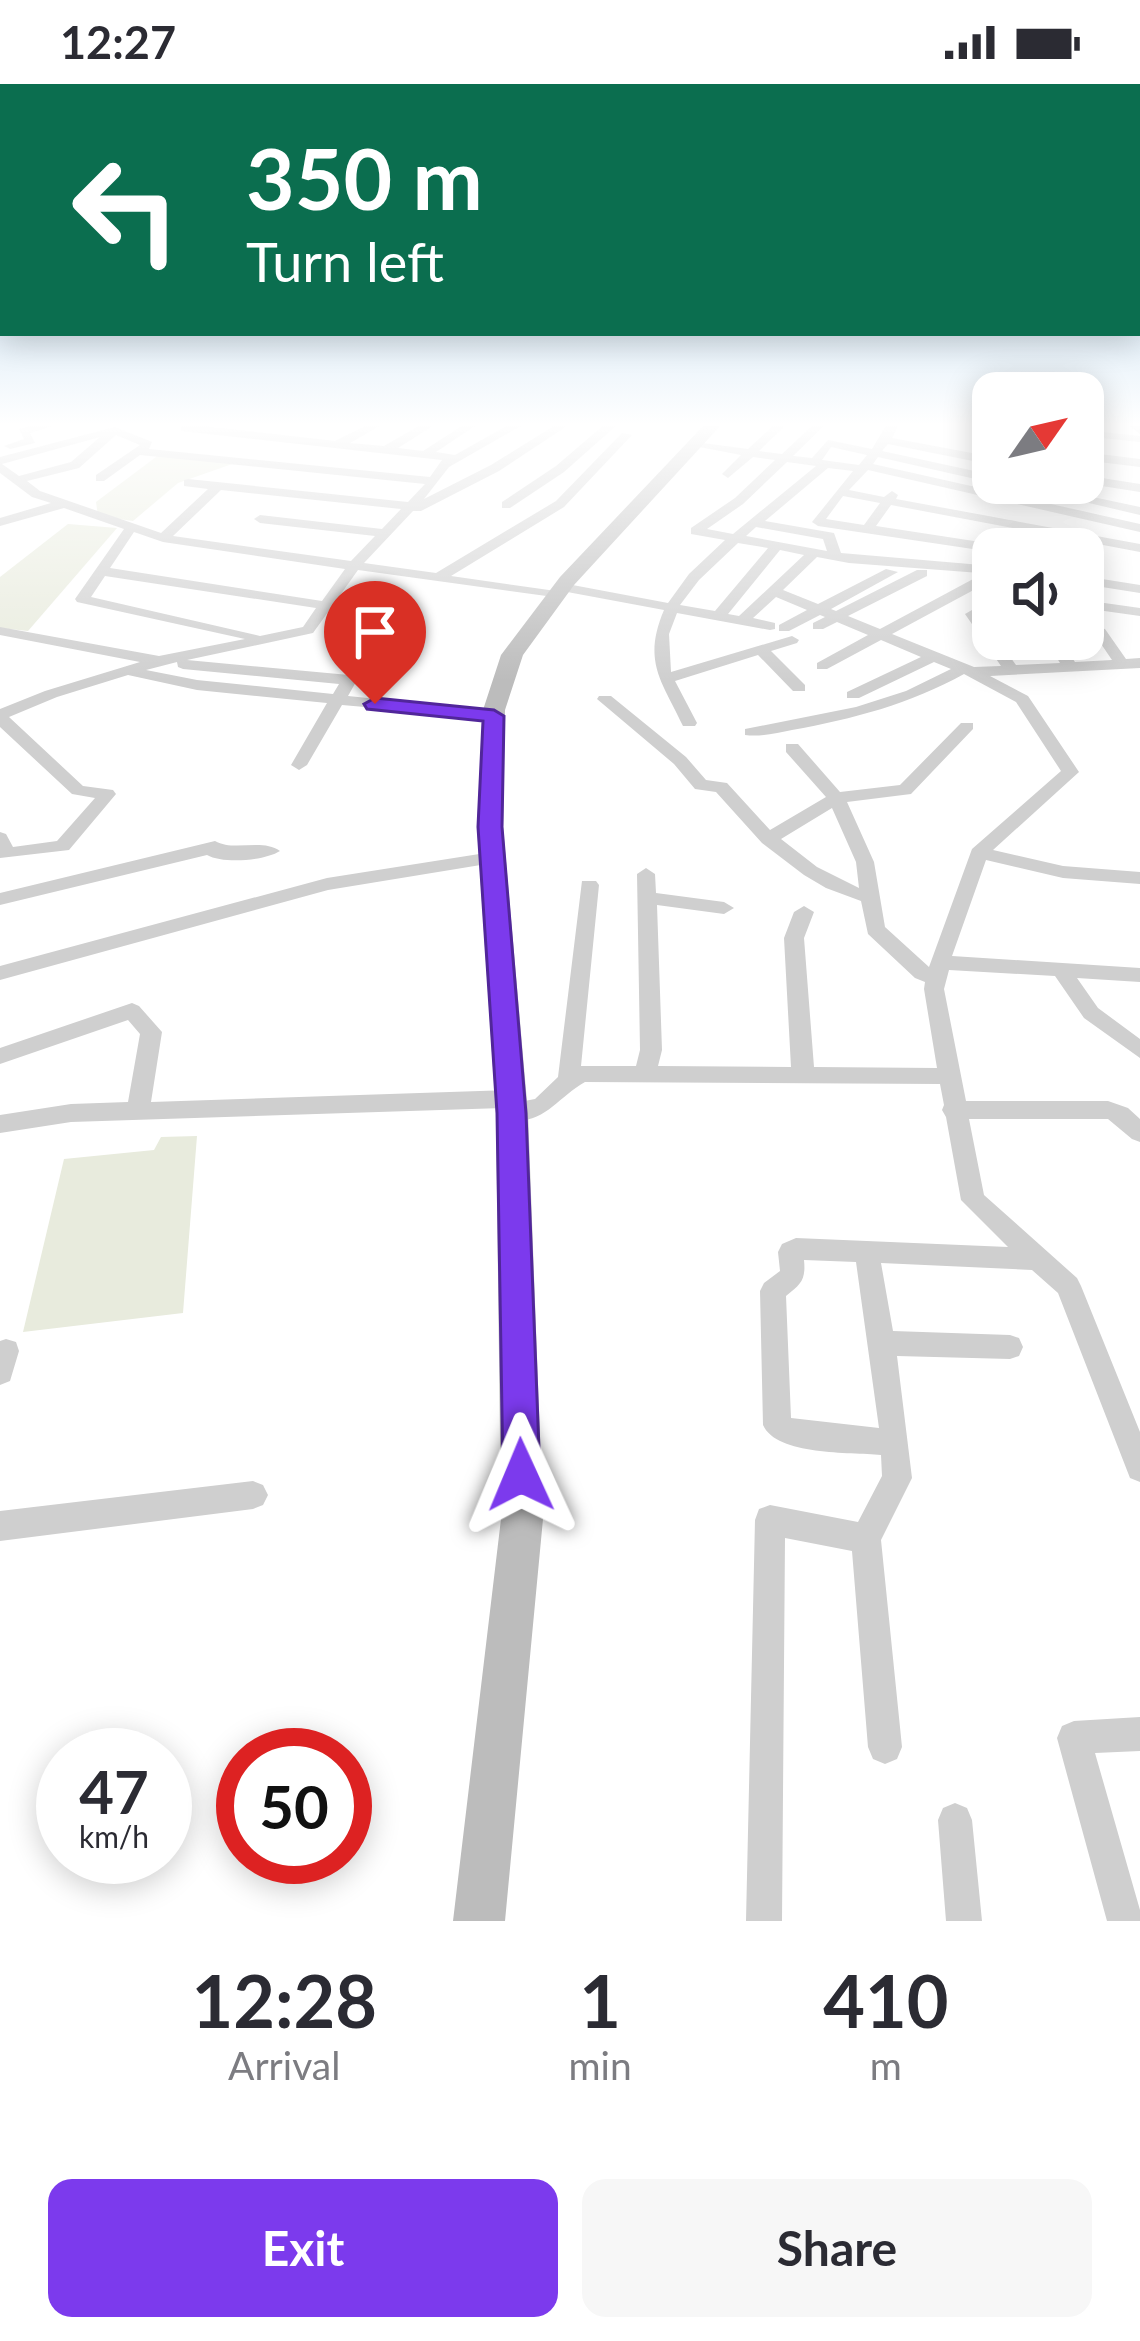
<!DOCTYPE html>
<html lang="en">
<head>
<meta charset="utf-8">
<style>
	:root { --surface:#fff; --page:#f7f7f7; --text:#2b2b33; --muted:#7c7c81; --accent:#7c3aed }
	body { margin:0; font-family:Lato,sans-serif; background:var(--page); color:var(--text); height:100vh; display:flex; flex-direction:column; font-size:45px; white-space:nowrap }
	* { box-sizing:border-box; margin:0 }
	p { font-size:39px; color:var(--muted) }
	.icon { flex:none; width:66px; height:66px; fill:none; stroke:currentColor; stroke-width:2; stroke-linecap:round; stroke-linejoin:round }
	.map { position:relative; height:1837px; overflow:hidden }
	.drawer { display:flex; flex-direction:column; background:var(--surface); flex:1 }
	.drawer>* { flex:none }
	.top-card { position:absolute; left:0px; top:0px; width:1140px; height:252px; box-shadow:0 6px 30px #0003; background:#0b6e4f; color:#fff; overflow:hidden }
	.needle { width:78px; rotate:56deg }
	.controls { position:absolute; left:972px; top:288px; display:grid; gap:24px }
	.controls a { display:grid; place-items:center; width:132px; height:132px; border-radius:24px; background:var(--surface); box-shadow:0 6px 30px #0003; font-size:60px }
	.speed { position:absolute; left:36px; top:1644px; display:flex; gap:24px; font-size:60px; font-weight:700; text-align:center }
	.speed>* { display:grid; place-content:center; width:156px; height:156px; border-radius:50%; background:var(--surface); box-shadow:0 6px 30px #0003; line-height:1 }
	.speed small { font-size:30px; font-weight:400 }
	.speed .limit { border:18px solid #d22; background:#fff; color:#111 }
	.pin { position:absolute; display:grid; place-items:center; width:102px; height:102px; color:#fff; margin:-123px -51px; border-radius:50% 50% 50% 0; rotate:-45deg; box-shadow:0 0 12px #0007 }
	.pin .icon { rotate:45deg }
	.me { position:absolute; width:132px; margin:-66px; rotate:359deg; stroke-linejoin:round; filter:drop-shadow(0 0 9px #0008) }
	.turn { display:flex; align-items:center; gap:42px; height:252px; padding:0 48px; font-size:54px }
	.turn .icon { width:156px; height:156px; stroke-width:2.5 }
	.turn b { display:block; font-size:84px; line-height:102px }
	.eta { display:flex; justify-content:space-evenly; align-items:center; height:204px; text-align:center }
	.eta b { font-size:72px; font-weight:700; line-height:84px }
	.button { display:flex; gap:24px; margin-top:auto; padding:24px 48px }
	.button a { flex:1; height:138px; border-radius:24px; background:var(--accent); color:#fff; font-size:48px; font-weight:700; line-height:138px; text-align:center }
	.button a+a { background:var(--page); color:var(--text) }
	.status { display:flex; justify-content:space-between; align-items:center; height:84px; padding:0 60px; background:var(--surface); direction:ltr }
	.status svg { height:33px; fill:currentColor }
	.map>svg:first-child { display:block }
	.green { fill:#e8ebdd }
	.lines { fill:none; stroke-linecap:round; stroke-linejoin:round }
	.street { fill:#cfcfcf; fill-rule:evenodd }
	.secondary { fill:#bcbcbc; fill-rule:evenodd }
	.route { fill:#7c3aed; stroke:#51269a; stroke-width:3 }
</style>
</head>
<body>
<div class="status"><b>12:27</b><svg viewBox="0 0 49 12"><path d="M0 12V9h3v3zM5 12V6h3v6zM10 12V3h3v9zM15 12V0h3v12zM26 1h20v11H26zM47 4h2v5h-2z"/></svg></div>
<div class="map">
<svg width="1140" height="1837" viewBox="0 0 1140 1837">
	<rect width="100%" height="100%" fill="#fff"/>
	<path class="green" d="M 160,370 L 235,379 L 178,399 L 133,437 L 98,432 L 96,418 Z
		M 68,440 L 117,444 L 28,547 L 0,544 L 0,493 Z
		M 197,1052 L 183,1229 L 23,1248 L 64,1075 L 154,1066 L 161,1053 Z"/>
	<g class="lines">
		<path class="street" d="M 39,340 L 59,340 L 30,349 L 35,359 L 10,365 L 4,362 L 24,355 L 19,345 Z
			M 187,340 L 335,357 L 369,340 L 383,340 L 350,359 L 384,362 L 422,340 L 436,340 L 398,364 L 423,367 L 465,340 L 478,340 L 436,368 L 455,371 L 510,340 L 524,340 L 449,383 L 424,415 L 491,381 L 557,340 L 570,340 L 499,387 L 421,427 L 413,427 L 364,479 L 436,489 L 556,417 L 622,349 L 632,351 L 564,423 L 451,492 L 556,507 L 561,508 L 561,514 L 358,486 L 313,549 L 187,576 L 349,591 L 357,596 L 348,612 L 494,627 L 502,632 L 500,635 L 342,621 L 307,681 L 299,686 L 291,681 L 327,619 L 197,606 L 128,591 L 57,613 L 9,633 L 83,702 L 113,706 L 116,710 L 69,766 L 0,774 L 0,748 L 6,750 L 13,763 L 57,757 L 95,714 L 72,710 L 0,643 L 0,625 L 45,607 L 140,578 L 0,551 L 0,543 L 159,572 L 245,555 L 77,518 L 75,515 L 124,445 L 64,424 L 0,442 L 0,434 L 51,419 L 32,413 L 0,389 L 0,373 L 115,343 L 152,358 L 149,365 L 430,393 L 442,376 L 181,347 L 181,343 ZM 116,351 L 140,361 L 96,391 L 96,397 L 104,397 L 140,371 L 425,400 L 408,418 L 188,395 L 184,396 L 184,402 L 208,405 L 161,449 L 40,407 L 27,397 L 79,384 ZM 100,353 L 71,378 L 19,392 L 2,380 ZM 221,406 L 401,425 L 382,445 L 260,431 L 254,435 L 260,439 L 375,452 L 351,477 L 173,452 ZM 134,448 L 163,458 L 345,485 L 322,517 L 110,484 ZM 105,492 L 316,524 L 303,543 L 260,552 L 91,513 ZM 177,578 L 178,583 L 183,585 L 339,600 L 333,610 L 197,596 L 146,586 Z
			M 605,340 L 618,340 L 564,388 L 510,424 L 502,424 L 502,418 L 556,382 Z
			M 775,340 L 787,340 L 759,367 L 782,370 L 814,340 L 826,340 L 793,372 L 812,374 L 828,356 L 872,365 L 887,340 L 899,340 L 892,354 L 993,373 L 993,381 L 888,360 L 882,367 L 993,391 L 993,399 L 878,373 L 873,380 L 1140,440 L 1140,448 L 868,386 L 849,406 L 884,413 L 892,407 L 898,411 L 896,415 L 1140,460 L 1140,468 L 891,421 L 876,442 L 1000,461 L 1007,465 L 993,465 L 993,468 L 818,442 L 812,438 L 853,387 L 828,384 L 765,437 L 834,449 L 841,469 L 993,482 L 993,490 L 849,479 L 817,473 L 783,506 L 818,520 L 886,485 L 898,488 L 831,525 L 836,527 L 917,486 L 927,486 L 927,492 L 848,532 L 880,545 L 975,494 L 993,497 L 993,506 L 981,502 L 892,550 L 974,583 L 1001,582 L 965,530 L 972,526 L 977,527 L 993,549 L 993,555 L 997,555 L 1016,581 L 1060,579 L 1045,555 L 1059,555 L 1075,578 L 1112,576 L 1093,548 L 1100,544 L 1105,545 L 1126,575 L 1140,574 L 1140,584 L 990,592 L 1028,612 L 1079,688 L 993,766 L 1063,782 L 1140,788 L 1140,800 L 1063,794 L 986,776 L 952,872 L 1140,884 L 1140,898 L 1077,894 L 1098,924 L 1140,955 L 1140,974 L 1084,934 L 1055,892 L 949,886 L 944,905 L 966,1017 L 1108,1017 L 1128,1024 L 1140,1035 L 1140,1058 L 1132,1055 L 1108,1035 L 969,1035 L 984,1111 L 1077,1194 L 1081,1202 L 1140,1348 L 1140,1398 L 1130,1394 L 1058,1209 L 1032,1186 L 881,1179 L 893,1247 L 1010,1251 L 1019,1254 L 1023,1263 L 1019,1272 L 1010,1275 L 897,1272 L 912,1394 L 881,1456 L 902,1663 L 897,1675 L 885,1680 L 873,1675 L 868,1663 L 852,1467 L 785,1454 L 782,1837 L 746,1837 L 755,1436 L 759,1425 L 770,1421 L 858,1438 L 882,1392 L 881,1371 C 850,1368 777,1372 763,1341 L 760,1207 L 764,1199 L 780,1187 L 778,1168 L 782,1160 L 796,1154 L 1008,1163 L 961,1116 L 946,1033 L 942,1026 L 944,1021 L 940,1000 L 585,998 C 556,1014 543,1044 504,1035 L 501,1029 L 503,1024 L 71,1038 L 0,1049 L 0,1031 L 71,1020 L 128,1018 L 140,950 L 128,936 L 0,980 L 0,964 L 132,919 L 139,922 L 162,948 L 151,1018 L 510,1006 L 518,1009 L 519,1018 L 535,1015 L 558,993 L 582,797 L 596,797 L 599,801 L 581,982 L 636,982 L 640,966 L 637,790 L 646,784 L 655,790 L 656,809 L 724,818 L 734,824 L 724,830 L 657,821 L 662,966 L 658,982 L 791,983 L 784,854 L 794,828 L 804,822 L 814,828 L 804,854 L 814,983 L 937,984 L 924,905 L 925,898 L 915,894 L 868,850 L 861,817 L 826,804 L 804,791 L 762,759 L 716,708 L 695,705 L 674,680 L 597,615 L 599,612 L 611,612 L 686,673 L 706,696 L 727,699 L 770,746 L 826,713 L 786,668 L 786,660 L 798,660 L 840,708 L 900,701 L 961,639 L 973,639 L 973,645 L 911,710 L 847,718 L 874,778 L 885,843 L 929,883 L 972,765 L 1061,687 L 1016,618 L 964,590 C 910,620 853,635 792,646 C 777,649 761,653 745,651 L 745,645 L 856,623 L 906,607 L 951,585 L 934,578 L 859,614 L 847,614 L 847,608 L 921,573 L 881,556 L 827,585 L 817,585 L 817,579 L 868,551 L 837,538 L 823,545 L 813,545 L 813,539 L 825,533 L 820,531 L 789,547 L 779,547 L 779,541 L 807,526 L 776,513 L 753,534 L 775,539 L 775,545 L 770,546 L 677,529 L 669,550 L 671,588 L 792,552 L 799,556 L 797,559 L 771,567 L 805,601 L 805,607 L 793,607 L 758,571 L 675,597 L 697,639 L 695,642 L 683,642 C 662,597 642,578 664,526 L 562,507 L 555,503 L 562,499 L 668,519 L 689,490 L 725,456 L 691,450 L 691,444 L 735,414 L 775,376 L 753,373 L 728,394 L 722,390 L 741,371 L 689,361 L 695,358 L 748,365 ZM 831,363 L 867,371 L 859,381 L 822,376 ZM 787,378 L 816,382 L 733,450 L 707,445 L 743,420 ZM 843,412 L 880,419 L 864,441 L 826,435 ZM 756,443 L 823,455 L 827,467 L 746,452 ZM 738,459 L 768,464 L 715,527 L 680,521 L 699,496 ZM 780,466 L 804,471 L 739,532 L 728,530 ZM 832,724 L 856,778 L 859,804 L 817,783 L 781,755 ZM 804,1176 L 856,1178 L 879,1344 L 791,1334 L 786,1212 C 801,1200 806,1196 804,1176 Z
			M 974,340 L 993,340 L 993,344 Z
			M 1083,346 L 1140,352 L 1140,358 L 1083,352 Z
			M 1083,368 L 1140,375 L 1140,383 L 1083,376 Z
			M 1083,391 L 1140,400 L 1140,408 L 1083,399 Z
			M 1004,399 L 1027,399 L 1140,423 L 1140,431 Z
			M 1083,492 L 1140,501 L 1140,509 L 1083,500 Z
			M 1083,516 L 1140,524 L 1140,532 L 1083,524 Z
			M 215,757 C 234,768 262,754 280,767 C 264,777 223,780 207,771 L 0,821 L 0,809 Z
			M 492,768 L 501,774 L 499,778 L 328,806 L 0,896 L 0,882 L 327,794 Z
			M 6,1255 L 16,1258 L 19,1267 L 10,1297 L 0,1301 L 0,1257 Z
			M 253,1397 L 263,1401 L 268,1411 L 263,1421 L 253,1425 L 0,1457 L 0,1427 Z
			M 1140,1633 L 1140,1667 L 1095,1669 L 1140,1826 L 1140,1837 L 1107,1837 L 1057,1654 L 1062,1642 L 1074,1637 Z
			M 955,1719 L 967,1724 L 972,1736 L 982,1837 L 946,1837 L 938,1736 L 943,1724 Z"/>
		<path class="secondary" d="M 705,340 L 722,340 L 574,501 L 523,571 L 505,626 L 503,743 L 528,1029 L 543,1435 L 505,1837 L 453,1837 L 501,1435 L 496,1029 L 477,743 L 483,626 L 501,571 L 560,493 Z
			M 1127,340 L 1140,340 L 1140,350 Z"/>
	</g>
	<linearGradient id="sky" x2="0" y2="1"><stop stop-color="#9cc8e9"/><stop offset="0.57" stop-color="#fff"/><stop offset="1" stop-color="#fff" stop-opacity="0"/></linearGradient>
	<rect width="1140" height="597" fill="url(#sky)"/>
	<path class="route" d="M 375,614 L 494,626 L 504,632 L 502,743 L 526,1029 L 540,1391 L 535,1404 L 521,1409 L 508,1404 L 503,1391 L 497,1029 L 478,743 L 483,637 L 367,625 L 364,620 Z"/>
</svg>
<div class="controls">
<a><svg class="needle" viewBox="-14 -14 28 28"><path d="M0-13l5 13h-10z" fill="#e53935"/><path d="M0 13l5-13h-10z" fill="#7c7c81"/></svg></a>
<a><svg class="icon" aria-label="sound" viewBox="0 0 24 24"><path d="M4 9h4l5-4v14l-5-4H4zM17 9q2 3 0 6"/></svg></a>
</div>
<div class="speed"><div>47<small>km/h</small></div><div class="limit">50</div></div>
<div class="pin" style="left:375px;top:620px;background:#d93025"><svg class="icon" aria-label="arrive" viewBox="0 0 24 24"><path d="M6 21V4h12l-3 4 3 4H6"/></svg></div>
<svg class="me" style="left:521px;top:1391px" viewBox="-20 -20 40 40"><path d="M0-17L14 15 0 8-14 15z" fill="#7c3aed" stroke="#fff" stroke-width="4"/></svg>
<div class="top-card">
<div class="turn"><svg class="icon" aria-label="left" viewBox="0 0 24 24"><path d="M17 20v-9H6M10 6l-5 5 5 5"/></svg><div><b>350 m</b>Turn left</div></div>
</div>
</div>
<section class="drawer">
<div class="eta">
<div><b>12:28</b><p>Arrival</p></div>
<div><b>1</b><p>min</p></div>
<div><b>410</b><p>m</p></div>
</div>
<div class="button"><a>Exit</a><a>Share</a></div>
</section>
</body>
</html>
